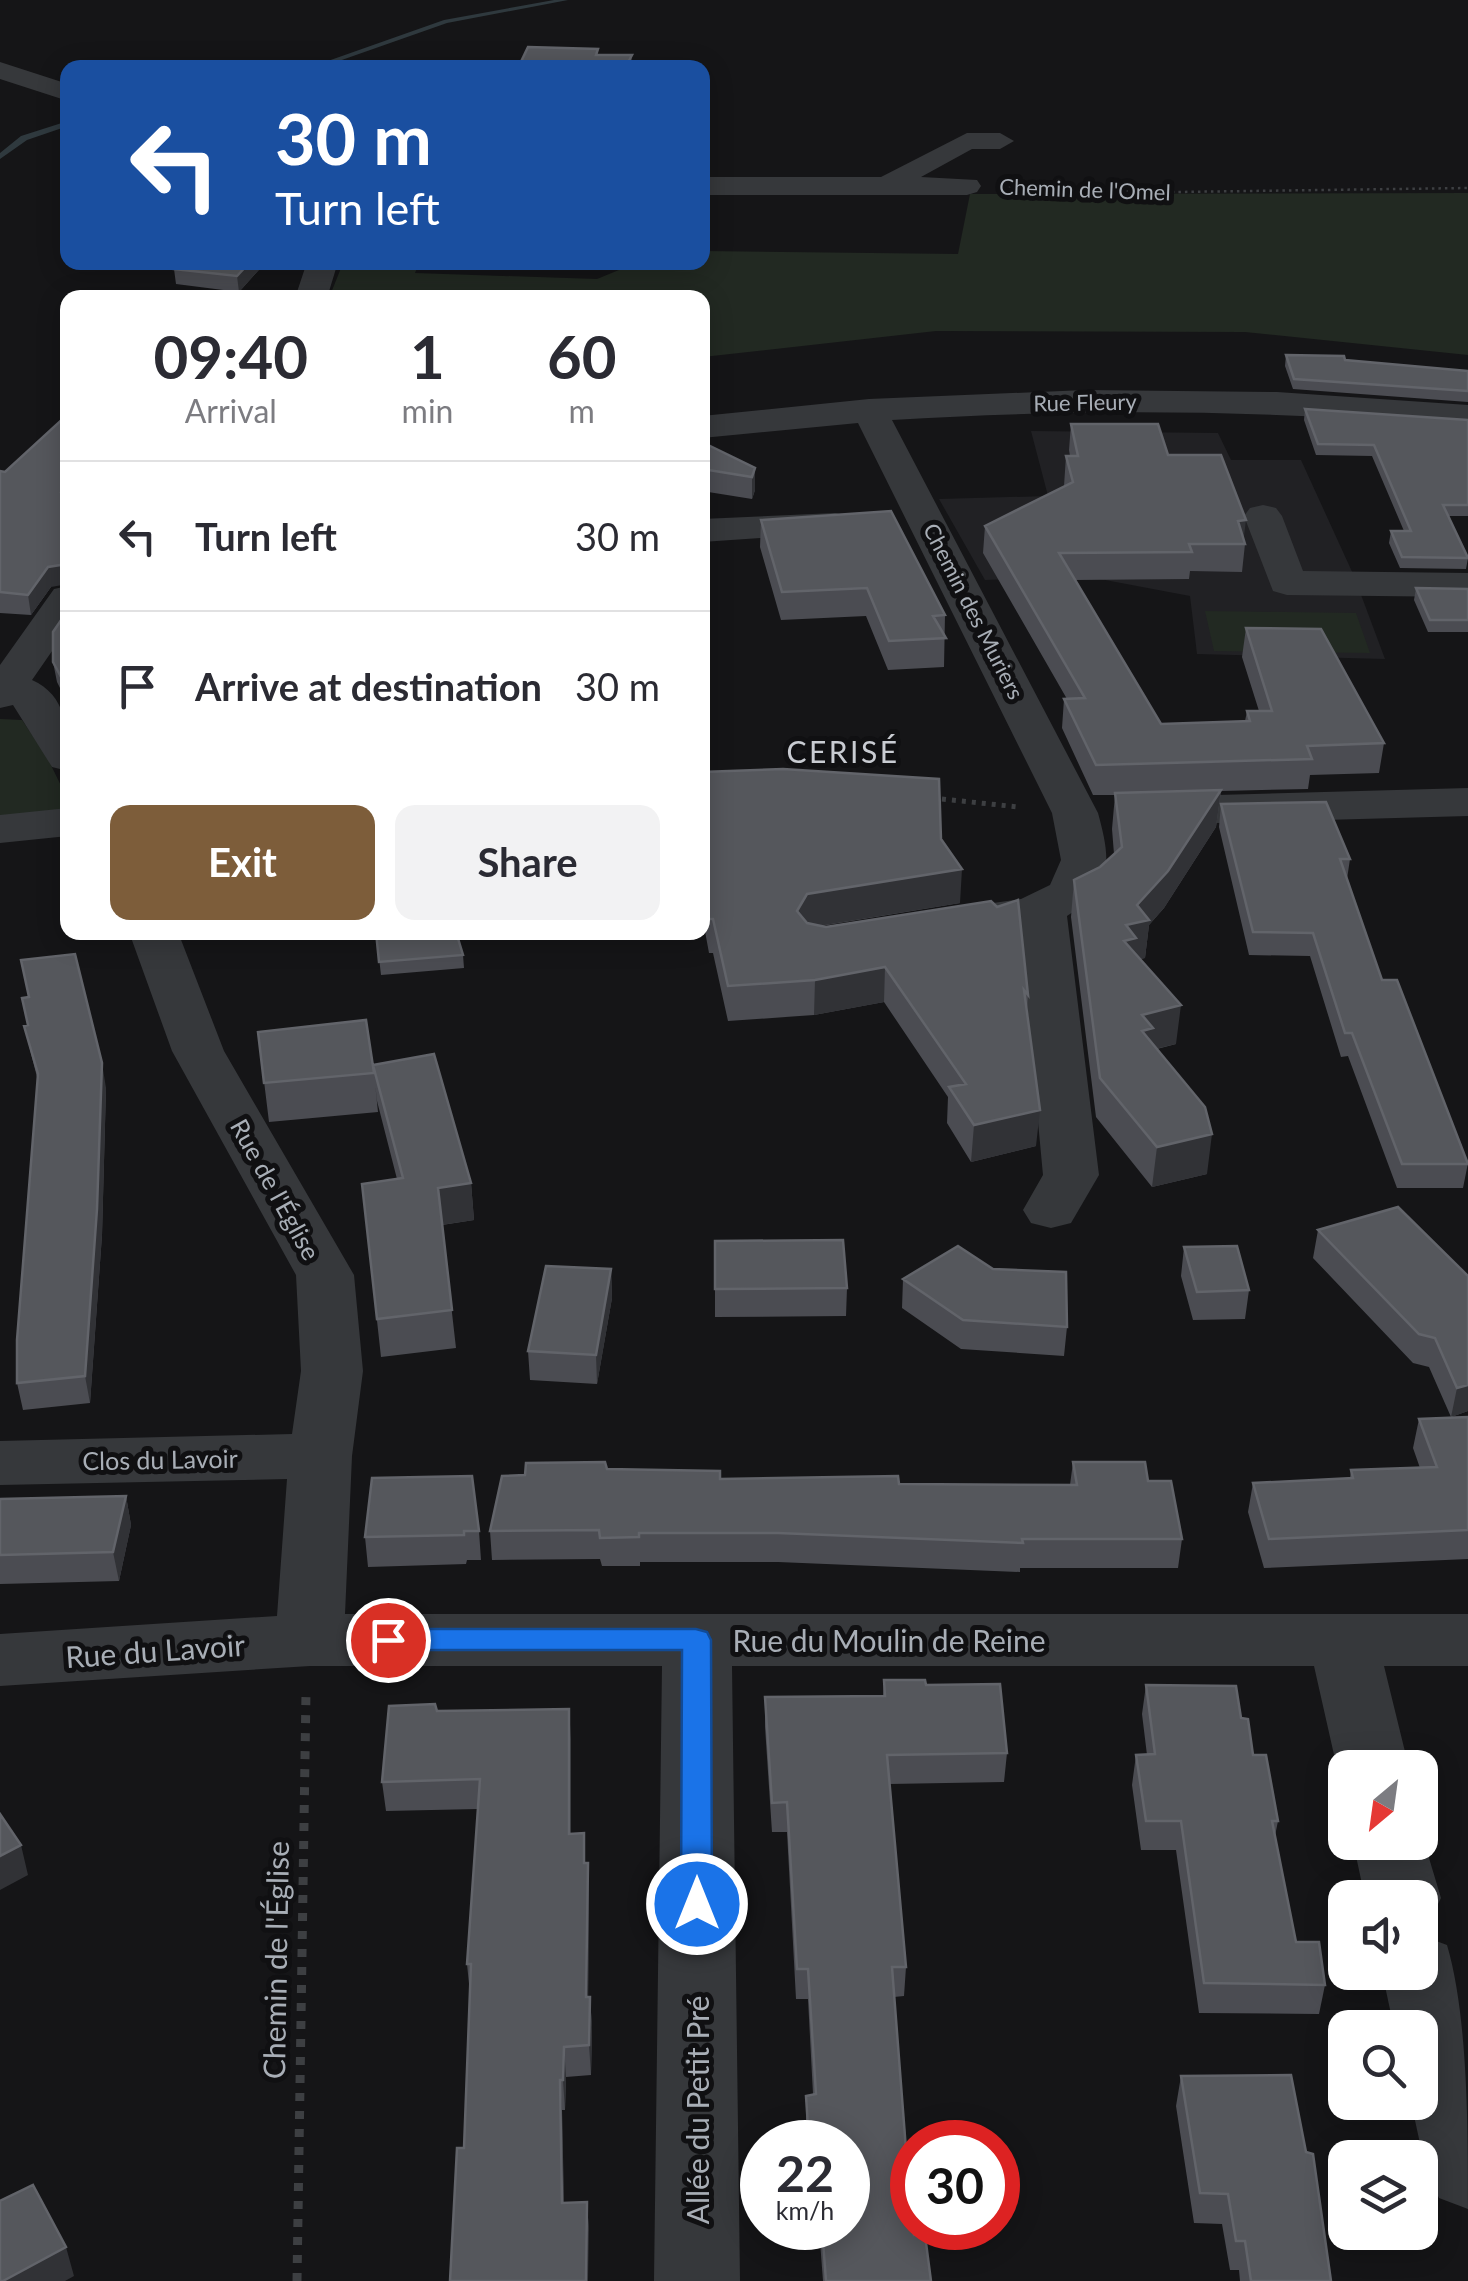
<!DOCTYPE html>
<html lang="en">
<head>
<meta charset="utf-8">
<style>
	:root { --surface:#fff; --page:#f2f2f3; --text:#2b2b33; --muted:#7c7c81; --line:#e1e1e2; --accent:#7d5d3a }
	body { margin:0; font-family:Lato,sans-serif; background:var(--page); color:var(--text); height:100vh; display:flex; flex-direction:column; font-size:38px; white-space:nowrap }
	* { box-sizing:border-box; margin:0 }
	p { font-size:32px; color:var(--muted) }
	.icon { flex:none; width:55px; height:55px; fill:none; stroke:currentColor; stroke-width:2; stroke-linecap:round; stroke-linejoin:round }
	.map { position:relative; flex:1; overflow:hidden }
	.drawer { position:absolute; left:60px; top:290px; width:650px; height:650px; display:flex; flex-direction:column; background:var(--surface); border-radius:20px; box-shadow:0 5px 25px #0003 }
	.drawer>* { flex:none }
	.hud { position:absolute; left:60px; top:60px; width:650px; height:210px; border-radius:20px; box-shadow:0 5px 25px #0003; background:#1a4fa0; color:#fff; overflow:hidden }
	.needle { width:65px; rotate:209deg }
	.controls { position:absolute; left:1328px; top:1750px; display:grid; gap:20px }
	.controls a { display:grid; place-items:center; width:110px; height:110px; border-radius:20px; background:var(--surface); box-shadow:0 5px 25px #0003; font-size:50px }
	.speed { position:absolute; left:740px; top:2120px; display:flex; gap:20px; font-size:50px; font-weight:700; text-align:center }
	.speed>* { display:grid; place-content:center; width:130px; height:130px; border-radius:50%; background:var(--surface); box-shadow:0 5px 25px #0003; line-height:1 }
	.speed small { font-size:25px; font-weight:400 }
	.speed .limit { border:15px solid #d22; background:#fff; color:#111 }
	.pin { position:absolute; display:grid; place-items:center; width:85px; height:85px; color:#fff; margin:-42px; border:5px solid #fff; border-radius:50%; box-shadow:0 2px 10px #0007 }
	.me { position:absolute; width:110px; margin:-55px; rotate:0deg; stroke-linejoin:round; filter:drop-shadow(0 0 8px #0008) }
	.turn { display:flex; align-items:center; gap:35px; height:210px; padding:0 50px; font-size:45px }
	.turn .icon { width:130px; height:130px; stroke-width:2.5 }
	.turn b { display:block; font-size:70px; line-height:85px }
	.eta { display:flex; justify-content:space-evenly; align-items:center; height:170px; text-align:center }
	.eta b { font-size:60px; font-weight:700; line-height:70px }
	.cta { display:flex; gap:20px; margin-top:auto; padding:20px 50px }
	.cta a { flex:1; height:115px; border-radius:20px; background:var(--accent); color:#fff; font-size:40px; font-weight:700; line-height:115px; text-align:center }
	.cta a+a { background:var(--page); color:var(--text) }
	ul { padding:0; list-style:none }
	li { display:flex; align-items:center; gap:30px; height:150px; padding:0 50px; border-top:2px solid var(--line) }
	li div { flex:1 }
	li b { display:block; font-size:38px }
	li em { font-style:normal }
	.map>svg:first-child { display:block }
	.built { fill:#212124 }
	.green { fill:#222922 }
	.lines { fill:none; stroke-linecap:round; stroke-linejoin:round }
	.stream { fill:#2f393e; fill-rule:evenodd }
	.path-far2 { stroke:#3d3f42; stroke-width:2.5; stroke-dasharray:2.5 4; stroke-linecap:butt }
	.path-far1 { stroke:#3d3f42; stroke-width:5; stroke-dasharray:4 6; stroke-linecap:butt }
	.path { stroke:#3d3f42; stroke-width:9; stroke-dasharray:8 10; stroke-linecap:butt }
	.minor { fill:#36383b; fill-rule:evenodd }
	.wall { fill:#4b4c52 }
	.shaded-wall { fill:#313236 }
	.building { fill:#55575c; stroke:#62646a; stroke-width:2.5 }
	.route { fill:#1a73e8; stroke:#114b97; stroke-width:2.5 }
	.labels { text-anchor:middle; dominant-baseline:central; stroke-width:10; stroke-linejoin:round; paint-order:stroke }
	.far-street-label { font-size:22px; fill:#a8aeb6; stroke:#101012 }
	.street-label { font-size:25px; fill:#a8aeb6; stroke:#101012 }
	.quarter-label { font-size:30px; letter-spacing:2.5px; fill:#c9ccd2; stroke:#101012 }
	.near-street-label { font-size:30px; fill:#a8aeb6; stroke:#101012 }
</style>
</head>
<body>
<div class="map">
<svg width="1468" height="2281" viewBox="0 0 1468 2281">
	<rect width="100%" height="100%" fill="#151517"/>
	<path class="built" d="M 1031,431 L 1218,433 L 1231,460 L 1301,460 L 1354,576 L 1385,659 L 1197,654 L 1190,596 L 1084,576 L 985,580 L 939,499 L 1048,496 Z"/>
	<path class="green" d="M 1468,193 L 1468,355 L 1245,332 L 936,331 L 703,357 L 702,298 L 329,298 L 343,263 L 419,263 L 415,273 L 597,279 L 636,263 L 702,262 L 703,251 L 958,254 L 970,194 Z
		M 1205,611 L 1356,613 L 1370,653 L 1214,651 Z
		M 0,719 L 22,720 L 47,757 L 67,798 L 60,812 L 0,820 Z"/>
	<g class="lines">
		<path class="stream" d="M 554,0 L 568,0 L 447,23 L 319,68 L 308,68 L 444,20 Z
			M 68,121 L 68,126 L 27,140 L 0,159 L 0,153 L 21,136 Z"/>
		<path class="path-far2" d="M 1003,187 L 1176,192 L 1468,188"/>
		<path class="path-far1" d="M 932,798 L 1019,807"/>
		<path class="path" d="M 297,2281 L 306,1692"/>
		<path class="minor" d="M 0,62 L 68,84 L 68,101 L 0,79 Z
			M 967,133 L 1000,133 L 1014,141 L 1000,149 L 972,149 L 921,177 L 977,180 L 981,186 L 977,192 L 967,195 L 702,195 L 702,177 L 881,177 Z
			M 307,262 L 338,262 L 327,298 L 295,298 Z
			M 1085,390 L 1277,392 L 1468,405 L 1468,427 C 1276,410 1085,408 892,420 L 1098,813 C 1111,860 1114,888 1067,916 L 1099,1175 L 1071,1223 L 1051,1228 L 1031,1223 L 1023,1210 L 1043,1175 L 1020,929 L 946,937 L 929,932 L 921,922 L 929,912 L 1021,899 L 1050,885 L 1061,860 L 1052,813 L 858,423 L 702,438 L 702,416 L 869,399 Z
			M 1263,505 L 1276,508 L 1282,516 L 1303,571 L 1468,573 L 1468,597 L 1287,595 L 1273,591 L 1244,516 L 1250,508 Z
			M 835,513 L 848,516 L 854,524 L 848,532 L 702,542 L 702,519 Z
			M 68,586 L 68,628 L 32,680 C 70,697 68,736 68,771 L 52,767 L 13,705 L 0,708 L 0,665 L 54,589 Z
			M 1468,788 L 1468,816 L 1143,825 L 1127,821 L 1120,811 L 1127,801 L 1143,797 Z
			M 68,808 L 68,836 L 0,843 L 0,815 Z
			M 129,932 L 178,932 L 224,1051 L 354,1275 L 363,1371 L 352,1456 L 345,1614 L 1468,1614 L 1468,1666 L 1384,1666 L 1409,1768 L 1345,1768 L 1345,1783 L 1337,1768 L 1314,1666 L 732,1666 L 740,2281 L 654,2281 L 662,1666 L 310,1666 L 0,1686 L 0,1634 L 277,1616 L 287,1479 L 0,1485 L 0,1441 L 292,1434 L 301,1371 L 296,1275 L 172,1051 Z
			M 1420,1828 L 1441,1898 L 1430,1920 L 1420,1924 L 1420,1898 L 1365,1898 L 1353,1842 L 1420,1842 Z
			M 1420,1935 L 1447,1945 C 1468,2016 1468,2129 1468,2209 L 1439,2198 L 1426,2171 L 1411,2102 L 1420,2102 L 1420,2028 L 1394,2028 L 1382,1972 L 1420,1972 Z"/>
	</g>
	<path class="wall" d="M 266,262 L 239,292 L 176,284 L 174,269 Z
		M 424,262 L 482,262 L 482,264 Z
		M 1286,355 L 1468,371 L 1468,402 L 1293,389 L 1285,366 Z
		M 1305,409 L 1468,420 L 1468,516 L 1448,516 L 1468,558 L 1466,569 L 1400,568 L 1389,543 L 1391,531 L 1404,531 L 1372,456 L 1316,455 L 1304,420 Z
		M 1071,424 L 1168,455 L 1244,540 L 1245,544 L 1242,572 L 1190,571 L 1189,579 L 1075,580 L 1161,724 L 1245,721 L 1247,711 L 1259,711 L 1242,657 L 1246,628 L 1384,743 L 1379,773 L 1310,775 L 1308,789 L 1221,791 L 1216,827 L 1164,908 L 1149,925 L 1145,958 L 1140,959 L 1176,1044 L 1157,1049 L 1207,1174 L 1152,1187 L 1096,1117 L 1071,917 L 1074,880 L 1100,867 L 1114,854 L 1112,829 L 1115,795 L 1093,795 L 1062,728 L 1064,699 L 1067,699 L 983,553 L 985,526 L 1064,486 L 1066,456 L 1070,456 L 1069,450 Z
		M 702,442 L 755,468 L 755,490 L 752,499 L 702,491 Z
		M 0,471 L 51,587 L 31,615 L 0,613 Z
		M 761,520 L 945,615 L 944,667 L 888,670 L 866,616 L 781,620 L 760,547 Z
		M 1416,588 L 1468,589 L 1468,632 L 1428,632 L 1414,600 Z
		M 68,610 L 68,704 L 57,682 L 53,662 Z
		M 702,772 L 941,839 L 960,903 L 821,926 L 826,927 L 991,901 L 1028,995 L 1027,1013 L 1036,1146 L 971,1162 L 947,1123 L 948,1097 L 884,1002 L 814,1015 L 728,1021 L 713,953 L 709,953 L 702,915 Z
		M 1221,804 L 1350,859 L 1347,879 L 1382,980 L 1468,1163 L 1463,1188 L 1397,1188 L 1348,1056 L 1341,1057 L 1310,956 L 1249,955 L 1219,827 Z
		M 376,932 L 463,955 L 464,968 L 381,975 Z
		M 24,1026 L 106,1088 L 102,1235 L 90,1403 L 23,1410 L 17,1383 L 38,1081 Z
		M 258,1032 L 374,1073 L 378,1112 L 269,1122 Z
		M 373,1065 L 471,1183 L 474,1220 L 442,1225 L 456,1348 L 381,1357 L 362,1184 L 397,1179 L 377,1101 Z
		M 1318,1230 L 1468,1276 L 1468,1411 L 1451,1417 L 1429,1367 L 1413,1363 L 1313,1258 Z
		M 715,1241 L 847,1288 L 846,1316 L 715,1317 Z
		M 1184,1247 L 1249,1290 L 1245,1319 L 1193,1320 L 1181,1276 Z
		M 611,1269 L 612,1298 L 597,1384 L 530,1380 L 528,1351 Z
		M 903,1279 L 1067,1327 L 1064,1356 L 961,1349 L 902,1308 Z
		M 1468,1417 L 1468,1559 L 1264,1568 L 1248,1512 L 1253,1483 L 1350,1478 L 1351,1470 L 1420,1468 L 1413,1448 L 1419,1419 Z
		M 1073,1462 L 1148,1481 L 1182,1539 L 1178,1568 L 1020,1568 L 1020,1572 L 778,1562 L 640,1562 L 640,1566 L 602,1566 L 600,1559 L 492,1560 L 490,1531 L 525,1475 L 607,1469 L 720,1479 L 899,1484 L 1070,1485 Z
		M 126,1496 L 131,1525 L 119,1581 L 0,1584 L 0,1499 Z
		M 479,1531 L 481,1560 L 467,1560 L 466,1564 L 368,1567 L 365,1537 Z
		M 884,1680 L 926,1685 L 1007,1753 L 1004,1782 L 889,1784 L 906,1967 L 904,1996 L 894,1997 L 914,2235 L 931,2281 L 823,2281 L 819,2228 L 848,2228 L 848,2142 L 806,2142 L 806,2096 L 813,2094 L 808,1999 L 796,1999 L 787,1832 L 772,1832 L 765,1727 L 765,1697 L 883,1696 Z
		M 1146,1685 L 1241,1718 L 1278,1821 L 1275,1836 L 1296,1942 L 1325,1985 L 1319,2014 L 1199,2013 L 1176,1850 L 1141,1850 L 1132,1785 L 1136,1755 L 1147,1755 L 1142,1714 Z
		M 437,1711 L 571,1739 L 571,1833 L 585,1863 L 589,1893 L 588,1997 L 590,1997 L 592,2027 L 591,2075 L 566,2077 L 565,2110 L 562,2110 L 564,2203 L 587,2202 L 589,2232 L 464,2148 L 470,1994 L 467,1964 L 478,1809 L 386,1811 L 382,1782 Z
		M 1181,2076 L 1306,2152 L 1331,2281 L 1240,2281 L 1239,2270 L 1230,2270 L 1222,2224 L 1194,2223 L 1176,2106 Z"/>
	<path class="shaded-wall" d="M 632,55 L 632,68 L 625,68 Z
		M 250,262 L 266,262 L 239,292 L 237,276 Z
		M 755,468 L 755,490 L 752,499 L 752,477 Z
		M 1246,520 L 1243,544 L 1238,521 Z
		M 67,564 L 68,584 L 51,587 L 31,615 L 28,595 L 48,567 Z
		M 1221,790 L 1216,827 L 1164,908 L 1149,925 L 1145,958 L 1134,960 L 1120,979 L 1126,925 L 1137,905 Z
		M 962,869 L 960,903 L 806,928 L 797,911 L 807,894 Z
		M 885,967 L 884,1002 L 814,1015 L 815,980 Z
		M 1181,1005 L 1176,1044 L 1151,1050 L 1138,1070 L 1142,1015 Z
		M 102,1063 L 106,1088 L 102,1235 L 90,1403 L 85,1376 Z
		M 1040,1110 L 1036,1146 L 971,1162 L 974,1125 Z
		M 1212,1134 L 1207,1174 L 1152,1187 L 1157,1147 Z
		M 471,1183 L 474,1220 L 441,1225 L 438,1188 Z
		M 611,1269 L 612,1298 L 597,1384 L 596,1355 Z
		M 1468,1385 L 1468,1411 L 1451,1417 L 1457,1388 Z
		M 126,1496 L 131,1525 L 119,1581 L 113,1552 Z
		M 569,1709 L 571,1739 L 571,1863 L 569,1834 Z
		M 21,1845 L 28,1875 L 0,1890 L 0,1856 Z
		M 588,1863 L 589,1893 L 588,2027 L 586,1997 Z
		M 590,1997 L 592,2027 L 591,2075 L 589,2045 Z
		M 564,2047 L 566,2077 L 565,2110 L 563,2080 Z
		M 560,2080 L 562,2110 L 564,2232 L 562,2203 Z
		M 587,2202 L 589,2232 L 588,2281 L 586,2281 Z
		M 66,2247 L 74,2276 L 65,2281 L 3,2281 Z"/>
	<path class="building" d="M 528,47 L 598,49 L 596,55 L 632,55 L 625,68 L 518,68 Z
		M 180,262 L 250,262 L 237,276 L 174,269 Z
		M 1286,355 L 1344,356 L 1345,360 L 1468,371 L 1468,391 L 1294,379 Z
		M 1305,409 L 1468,420 L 1468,505 L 1443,505 L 1468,558 L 1402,557 L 1391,531 L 1411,531 L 1374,445 L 1318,444 Z
		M 68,414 L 68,487 L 62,492 L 68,493 L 68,574 L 67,564 L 48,567 L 28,595 L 0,592 L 0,471 L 5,472 Z
		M 1071,424 L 1158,424 L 1168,455 L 1221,455 L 1246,520 L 1238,521 L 1245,544 L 1189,544 L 1192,552 L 1059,553 L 1161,724 L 1250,721 L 1247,711 L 1272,711 L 1246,628 L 1321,629 L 1384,743 L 1307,746 L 1312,759 L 1096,765 L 1064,699 L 1085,698 L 985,526 L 1073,482 L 1066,456 L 1078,456 Z
		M 702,442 L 755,468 L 752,477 L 702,469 Z
		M 891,511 L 945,615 L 933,616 L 946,638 L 889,641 L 867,588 L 782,592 L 761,520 Z
		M 1416,588 L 1468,589 L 1468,620 L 1430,620 Z
		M 68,610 L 68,690 L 53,662 L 53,632 Z
		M 783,769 L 939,779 L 941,839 L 962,869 L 807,894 L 797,911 L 807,923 L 826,927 L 991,901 L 997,907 L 1018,900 L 1028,995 L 1024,990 L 1040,1110 L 974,1125 L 949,1087 L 966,1084 L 885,967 L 815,980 L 728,986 L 713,919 L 709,919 L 702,882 L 702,772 Z
		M 1221,790 L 1168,871 L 1137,905 L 1149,920 L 1126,925 L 1136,938 L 1124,941 L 1181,1005 L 1142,1015 L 1153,1028 L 1142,1031 L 1205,1107 L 1212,1134 L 1157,1147 L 1100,1078 L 1074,880 L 1100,867 L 1122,847 L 1115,793 Z
		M 1326,802 L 1350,859 L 1340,859 L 1382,980 L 1397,980 L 1468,1164 L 1402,1164 L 1352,1033 L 1345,1033 L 1313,933 L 1253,932 L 1221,804 Z
		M 376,932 L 456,932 L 463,955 L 379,962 Z
		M 75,954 L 102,1063 L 97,1209 L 85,1376 L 17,1383 L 17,1340 L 38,1074 L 24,1026 L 28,1025 L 22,998 L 29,997 L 21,960 Z
		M 366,1020 L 374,1073 L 264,1083 L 258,1032 Z
		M 434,1054 L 471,1183 L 438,1188 L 452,1310 L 377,1319 L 362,1184 L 403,1178 L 373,1065 Z
		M 1398,1207 L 1468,1276 L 1468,1385 L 1457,1388 L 1435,1338 L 1419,1334 L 1318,1230 Z
		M 843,1240 L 847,1288 L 715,1289 L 715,1241 Z
		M 958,1246 L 993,1269 L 1066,1272 L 1067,1327 L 963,1320 L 903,1279 Z
		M 1237,1246 L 1249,1290 L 1197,1292 L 1184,1247 Z
		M 546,1266 L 611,1269 L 596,1355 L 528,1351 Z
		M 1468,1417 L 1468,1530 L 1269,1539 L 1253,1483 L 1353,1478 L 1351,1470 L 1437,1467 L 1419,1419 Z
		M 605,1462 L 607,1469 L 720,1471 L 720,1479 L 898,1476 L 899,1484 L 1077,1485 L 1073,1462 L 1145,1462 L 1148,1481 L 1171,1481 L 1182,1539 L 1022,1539 L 1023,1543 L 778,1533 L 639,1533 L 639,1537 L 600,1538 L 599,1530 L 490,1531 L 502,1476 L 525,1475 L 526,1463 Z
		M 472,1476 L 479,1531 L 464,1531 L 464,1535 L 365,1537 L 372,1478 Z
		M 126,1496 L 113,1552 L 0,1555 L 0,1499 Z
		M 884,1680 L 925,1680 L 926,1685 L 1000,1684 L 1007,1753 L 887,1755 L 906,1967 L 892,1967 L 912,2228 L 914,2235 L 925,2235 L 931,2281 L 826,2281 L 822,2228 L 848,2228 L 848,2142 L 809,2142 L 806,2096 L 816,2094 L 808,1969 L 797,1969 L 787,1802 L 772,1803 L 765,1697 L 885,1696 Z
		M 1146,1685 L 1236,1686 L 1241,1718 L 1248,1719 L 1253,1755 L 1266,1755 L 1278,1821 L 1272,1821 L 1296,1942 L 1319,1942 L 1325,1985 L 1204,1983 L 1181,1821 L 1146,1821 L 1136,1755 L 1155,1754 Z
		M 435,1704 L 437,1711 L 569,1709 L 569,1834 L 584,1833 L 584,1863 L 588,1863 L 586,1997 L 590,1997 L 589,2045 L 564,2047 L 563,2080 L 560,2080 L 562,2203 L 587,2202 L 586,2281 L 450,2281 L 457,2148 L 464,2148 L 471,1964 L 467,1964 L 480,1779 L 382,1782 L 389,1706 Z
		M 0,1814 L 21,1845 L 0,1856 Z
		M 1291,2075 L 1306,2152 L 1313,2154 L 1331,2281 L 1251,2281 L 1245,2241 L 1236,2241 L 1228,2194 L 1200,2193 L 1181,2076 Z
		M 33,2185 L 66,2247 L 3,2281 L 0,2281 L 0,2201 Z"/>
	<path class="route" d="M 388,1629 L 696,1629 L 707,1632 L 711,1640 L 712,1904 L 708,1913 L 697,1917 L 686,1913 L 681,1904 L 682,1650 L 388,1650 L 378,1647 L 374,1640 L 378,1632 Z"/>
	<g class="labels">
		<g class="far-street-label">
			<text transform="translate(1085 189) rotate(2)">Chemin de l'Omel</text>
			<text transform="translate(1085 402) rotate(-1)">Rue Fleury</text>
			<text transform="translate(974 611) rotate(63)">Chemin des Muriers</text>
		</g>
		<g class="street-label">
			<text transform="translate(276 1189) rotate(61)">Rue de l'Église</text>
			<text transform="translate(160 1459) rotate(-1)">Clos du Lavoir</text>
		</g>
		<g class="quarter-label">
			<text x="843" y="751">CERISÉ</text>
		</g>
		<g class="near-street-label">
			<text x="889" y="1640">Rue du Moulin de Reine</text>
			<text transform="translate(155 1650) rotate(-4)">Rue du Lavoir</text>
			<text transform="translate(275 1960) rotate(-89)">Chemin de l'Église</text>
			<text transform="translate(697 2110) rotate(-90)">Allée du Petit Pré</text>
		</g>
	</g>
</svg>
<div class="controls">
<a><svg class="needle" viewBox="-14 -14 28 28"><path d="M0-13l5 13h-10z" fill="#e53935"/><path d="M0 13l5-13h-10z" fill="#7c7c81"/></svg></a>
<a><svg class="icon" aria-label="sound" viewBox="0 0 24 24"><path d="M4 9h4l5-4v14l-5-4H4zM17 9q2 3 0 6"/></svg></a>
<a><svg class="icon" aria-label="search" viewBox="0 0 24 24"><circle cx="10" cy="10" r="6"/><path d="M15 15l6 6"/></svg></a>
<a><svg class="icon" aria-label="layers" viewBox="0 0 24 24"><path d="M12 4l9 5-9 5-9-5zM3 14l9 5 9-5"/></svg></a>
</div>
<div class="speed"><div>22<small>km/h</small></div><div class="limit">30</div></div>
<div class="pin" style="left:388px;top:1640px;background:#d93025"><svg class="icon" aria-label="arrive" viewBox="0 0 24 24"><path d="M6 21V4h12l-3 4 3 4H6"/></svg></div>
<svg class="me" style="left:697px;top:1904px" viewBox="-20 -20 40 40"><circle r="17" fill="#1a73e8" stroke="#fff" stroke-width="3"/><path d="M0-11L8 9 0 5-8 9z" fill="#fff"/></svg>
<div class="hud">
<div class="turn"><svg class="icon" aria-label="left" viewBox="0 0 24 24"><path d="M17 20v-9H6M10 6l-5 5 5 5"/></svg><div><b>30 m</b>Turn left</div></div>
</div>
<section class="drawer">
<div class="eta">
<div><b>09:40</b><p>Arrival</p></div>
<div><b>1</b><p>min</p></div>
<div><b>60</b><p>m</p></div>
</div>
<ul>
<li><svg class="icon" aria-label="left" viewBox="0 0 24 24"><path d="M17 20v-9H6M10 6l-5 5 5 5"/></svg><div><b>Turn left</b></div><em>30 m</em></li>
<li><svg class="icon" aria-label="arrive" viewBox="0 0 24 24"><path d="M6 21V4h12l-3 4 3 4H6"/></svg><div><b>Arrive at destination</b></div><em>30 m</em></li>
</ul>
<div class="cta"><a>Exit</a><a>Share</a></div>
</section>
</div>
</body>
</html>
